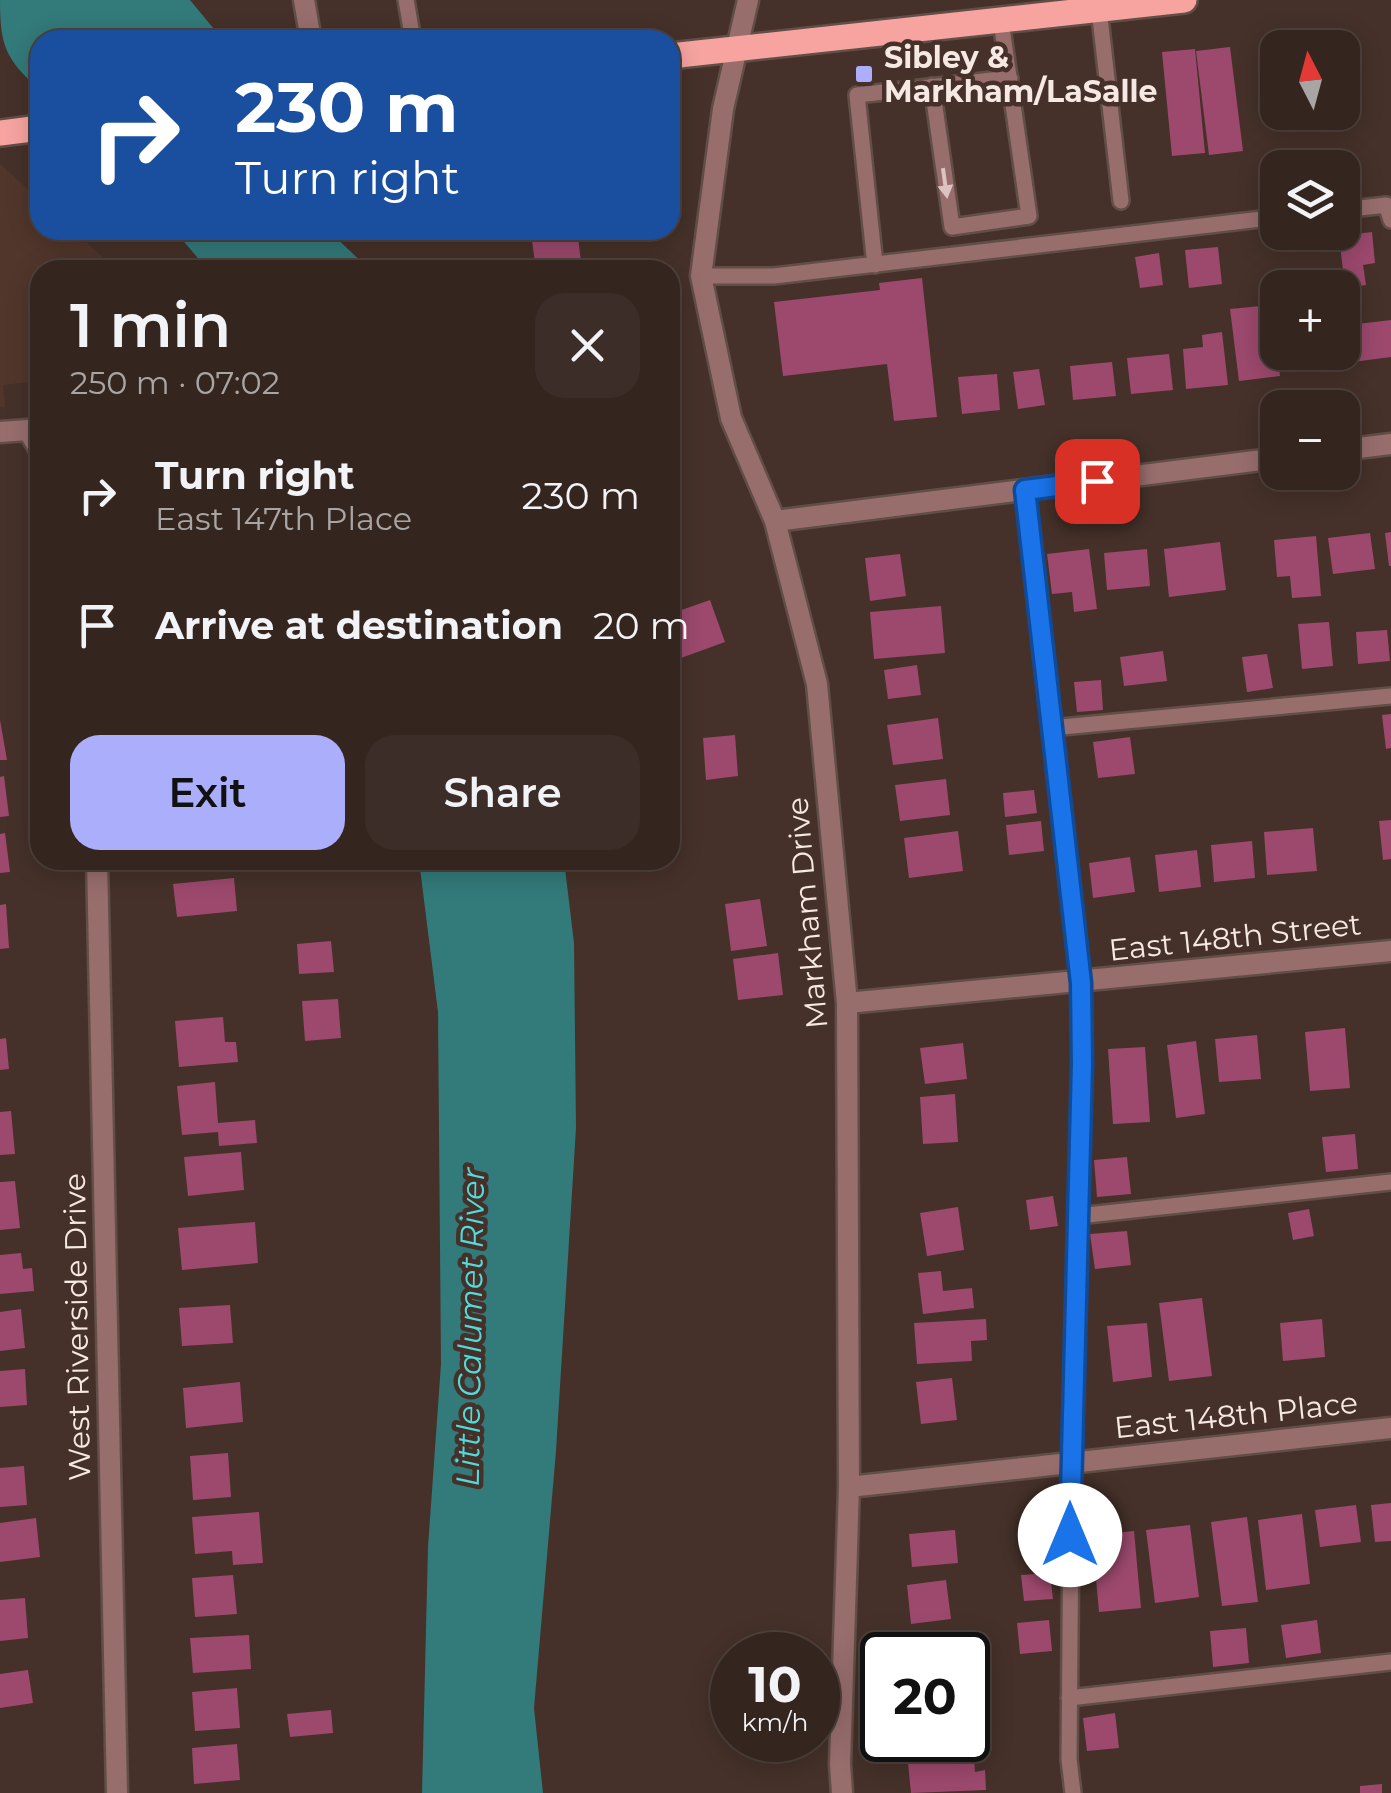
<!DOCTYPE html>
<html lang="en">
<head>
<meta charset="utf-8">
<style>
	:root { --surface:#34251f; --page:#3c2d28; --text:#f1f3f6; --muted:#a9a5a4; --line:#4e423d; --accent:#abaffb }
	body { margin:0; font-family:Montserrat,sans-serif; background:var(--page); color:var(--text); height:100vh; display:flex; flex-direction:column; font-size:38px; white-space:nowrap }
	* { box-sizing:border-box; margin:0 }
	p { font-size:32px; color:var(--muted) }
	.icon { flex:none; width:55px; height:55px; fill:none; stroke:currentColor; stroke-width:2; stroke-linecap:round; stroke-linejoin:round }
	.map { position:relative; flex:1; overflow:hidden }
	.drawer { position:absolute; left:30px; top:260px; width:650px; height:610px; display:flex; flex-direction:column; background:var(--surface); border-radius:30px; box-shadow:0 5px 25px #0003,0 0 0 2px var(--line) }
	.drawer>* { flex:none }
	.top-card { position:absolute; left:30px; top:30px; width:650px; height:210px; border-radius:30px; box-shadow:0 5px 25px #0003,0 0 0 2px var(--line); background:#1a4fa0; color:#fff; overflow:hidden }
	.needle { width:65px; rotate:354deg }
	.fabs { position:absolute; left:1260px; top:30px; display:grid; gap:20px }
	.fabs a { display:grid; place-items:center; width:100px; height:100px; border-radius:20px; background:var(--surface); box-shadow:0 5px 25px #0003,0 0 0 2px var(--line); font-size:50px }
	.speed { position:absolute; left:710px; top:1632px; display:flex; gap:20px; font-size:50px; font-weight:700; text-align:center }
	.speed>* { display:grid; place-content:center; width:130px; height:130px; border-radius:50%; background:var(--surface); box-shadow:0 5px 25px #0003,0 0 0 2px var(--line); line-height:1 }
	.speed small { font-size:25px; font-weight:400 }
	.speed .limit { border:5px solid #111; border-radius:15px; background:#fff; color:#111 }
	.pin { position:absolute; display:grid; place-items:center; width:85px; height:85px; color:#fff; margin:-42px; border-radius:20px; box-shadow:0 5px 15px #0006 }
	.me { position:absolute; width:110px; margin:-55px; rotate:0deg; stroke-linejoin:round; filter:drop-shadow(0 0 8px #0008) }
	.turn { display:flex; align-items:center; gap:35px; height:210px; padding:0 40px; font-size:45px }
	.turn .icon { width:130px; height:130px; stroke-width:2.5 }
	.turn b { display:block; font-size:70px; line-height:85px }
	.round { display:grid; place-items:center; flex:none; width:105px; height:105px; border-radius:30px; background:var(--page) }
	.overview { display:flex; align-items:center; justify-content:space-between; height:170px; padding:0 40px }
	h1 { font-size:60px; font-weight:600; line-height:75px }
	.action { display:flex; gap:20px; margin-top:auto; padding:20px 40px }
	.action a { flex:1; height:115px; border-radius:30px; background:var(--accent); color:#111; font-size:40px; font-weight:600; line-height:115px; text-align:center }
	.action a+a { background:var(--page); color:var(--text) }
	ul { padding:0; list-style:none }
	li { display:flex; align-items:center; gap:30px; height:130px; padding:0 40px }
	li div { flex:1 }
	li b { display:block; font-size:38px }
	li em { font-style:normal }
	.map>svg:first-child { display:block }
	.built { fill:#51362b }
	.water { fill:#337a7a }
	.building { fill:#9c496d }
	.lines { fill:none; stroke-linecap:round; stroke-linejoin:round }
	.lane-casing { stroke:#614e47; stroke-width:20 }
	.street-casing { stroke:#614e47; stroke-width:25 }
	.primary-casing { stroke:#614e47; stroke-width:30 }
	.lane { stroke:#986e6d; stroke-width:15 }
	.street { stroke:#986e6d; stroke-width:20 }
	.primary { stroke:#f7a4a1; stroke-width:25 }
	.oneway { fill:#dac3c0 }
	.route-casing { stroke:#114b97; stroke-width:25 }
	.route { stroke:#1a73e8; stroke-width:18 }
	.poi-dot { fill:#abaffb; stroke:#453129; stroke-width:4 }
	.labels { text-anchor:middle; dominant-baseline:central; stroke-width:9; stroke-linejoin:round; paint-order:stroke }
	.poi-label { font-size:30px; font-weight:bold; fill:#f6e8e3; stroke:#453129; text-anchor:start }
	.street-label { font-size:30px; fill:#f6e8e3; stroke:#453129 }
	.water-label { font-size:32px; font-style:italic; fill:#51dcdc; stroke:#453129 }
</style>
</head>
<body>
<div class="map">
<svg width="1391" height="1793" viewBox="0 0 1391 1793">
	<rect width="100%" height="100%" fill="#453129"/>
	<path class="built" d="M 0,164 L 40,200 L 40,230 L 73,230 L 117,270 L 40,270 L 40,381 L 3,385 L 5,407 L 0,407 Z"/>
	<path class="water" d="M 0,0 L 190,0 L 223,40 L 40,40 L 40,90 C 5,59 0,45 0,0 Z
		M 174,230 L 328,230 L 370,270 L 208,270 Z
		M 419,860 L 564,860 L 574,943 L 576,1128 L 556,1451 L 534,1708 L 543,1793 L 422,1793 L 428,1547 L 441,1364 L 438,1012 Z"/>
	<path class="building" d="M 1230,47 L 1243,151 L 1209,155 L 1196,51 Z
		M 1195,49 L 1205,153 L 1172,156 L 1162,52 Z
		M 1278,53 L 1278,111 L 1272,112 L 1266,54 Z
		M 558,230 L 577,230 L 582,269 L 536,270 L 531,233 Z
		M 1372,232 L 1375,263 L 1363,265 L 1366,285 L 1345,288 L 1339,236 Z
		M 1218,247 L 1222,284 L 1189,288 L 1185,250 Z
		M 1159,253 L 1163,285 L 1140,288 L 1135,257 Z
		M 922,278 L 937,417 L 894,421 L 887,364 L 783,376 L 774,302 L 880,290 L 879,283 Z
		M 1271,305 L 1280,376 L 1239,381 L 1230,309 Z
		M 1391,320 L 1391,357 L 1353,362 L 1349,325 Z
		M 1222,332 L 1228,385 L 1186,389 L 1183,349 L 1203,347 L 1202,335 Z
		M 1297,352 L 1338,352 L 1339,361 L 1299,366 Z
		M 1169,354 L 1173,390 L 1131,394 L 1127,358 Z
		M 1112,362 L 1116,396 L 1073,400 L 1070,366 Z
		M 1039,369 L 1045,405 L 1018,409 L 1013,372 Z
		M 997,374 L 1000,410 L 962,414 L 958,377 Z
		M 1391,532 L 1391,566 L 1389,566 L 1385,533 Z
		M 1370,533 L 1375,569 L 1333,574 L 1328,538 Z
		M 1316,536 L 1321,596 L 1292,598 L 1290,576 L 1277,577 L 1274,540 Z
		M 1220,542 L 1226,590 L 1169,597 L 1164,549 Z
		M 1089,549 L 1097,609 L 1074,612 L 1072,592 L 1052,594 L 1047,554 Z
		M 1147,549 L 1150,586 L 1107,590 L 1104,553 Z
		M 900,554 L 906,596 L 870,601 L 865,558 Z
		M 710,600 L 725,642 L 670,662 L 670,614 Z
		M 941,606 L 945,653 L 874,659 L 870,612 Z
		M 1329,622 L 1333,666 L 1302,669 L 1298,624 Z
		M 1387,630 L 1390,661 L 1358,664 L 1356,632 Z
		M 1163,651 L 1167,681 L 1124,686 L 1120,657 Z
		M 1267,654 L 1273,688 L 1247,692 L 1242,657 Z
		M 917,665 L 921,695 L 888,699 L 884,670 Z
		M 1101,680 L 1103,710 L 1077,712 L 1074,682 Z
		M 1391,714 L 1391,748 L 1386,749 L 1382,715 Z
		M 938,718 L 943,759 L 893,765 L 887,725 Z
		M 0,720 L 7,760 L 0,760 Z
		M 735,735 L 738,776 L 706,780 L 703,738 Z
		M 1130,737 L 1135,774 L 1098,778 L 1093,742 Z
		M 4,776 L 9,816 L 0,817 L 0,777 Z
		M 946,779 L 950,815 L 900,821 L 895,785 Z
		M 1034,790 L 1037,813 L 1005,817 L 1003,793 Z
		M 1391,820 L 1391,859 L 1383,860 L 1379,821 Z
		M 1041,821 L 1044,851 L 1009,855 L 1006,825 Z
		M 1313,828 L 1317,871 L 1267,875 L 1264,832 Z
		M 958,831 L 963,871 L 909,878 L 904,838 Z
		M 5,833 L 10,872 L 0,873 L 0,834 Z
		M 1252,841 L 1255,878 L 1214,882 L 1211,845 Z
		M 1197,850 L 1201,887 L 1159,892 L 1155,855 Z
		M 1130,857 L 1135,892 L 1093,898 L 1089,863 Z
		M 234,878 L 237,911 L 177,917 L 173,884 Z
		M 760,899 L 767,946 L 731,951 L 725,904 Z
		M 6,904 L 9,948 L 0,949 L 0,905 Z
		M 331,941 L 334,972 L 299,974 L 297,944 Z
		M 778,953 L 783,995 L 738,1000 L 733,959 Z
		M 338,999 L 341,1038 L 305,1041 L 302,1001 Z
		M 223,1017 L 225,1042 L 236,1042 L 238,1062 L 179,1067 L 175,1021 Z
		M 1345,1028 L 1350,1088 L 1310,1091 L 1305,1032 Z
		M 1257,1035 L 1261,1079 L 1219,1082 L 1215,1039 Z
		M 6,1038 L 9,1069 L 0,1070 L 0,1039 Z
		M 1196,1041 L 1205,1114 L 1176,1118 L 1167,1045 Z
		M 963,1043 L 967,1079 L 925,1084 L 920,1048 Z
		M 1145,1047 L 1150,1122 L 1113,1124 L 1108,1049 Z
		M 215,1082 L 218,1123 L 255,1120 L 257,1143 L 219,1146 L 218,1132 L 182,1135 L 177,1086 Z
		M 955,1094 L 958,1142 L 923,1144 L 920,1097 Z
		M 11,1111 L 15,1154 L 0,1155 L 0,1112 Z
		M 1355,1134 L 1358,1169 L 1326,1172 L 1322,1137 Z
		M 241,1152 L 244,1190 L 188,1196 L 184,1157 Z
		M 1127,1157 L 1131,1194 L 1097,1197 L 1094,1160 Z
		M 15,1181 L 20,1228 L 0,1230 L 0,1182 Z
		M 1053,1196 L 1058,1226 L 1030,1230 L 1026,1200 Z
		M 958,1207 L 964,1250 L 927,1256 L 920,1213 Z
		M 1309,1209 L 1314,1236 L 1293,1240 L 1288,1213 Z
		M 255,1222 L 258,1263 L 182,1270 L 178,1228 Z
		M 1127,1231 L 1131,1265 L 1095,1269 L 1090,1234 Z
		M 21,1253 L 23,1269 L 32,1268 L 34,1291 L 0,1294 L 0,1255 Z
		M 941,1271 L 943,1291 L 972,1288 L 974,1308 L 923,1314 L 918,1273 Z
		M 1202,1298 L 1212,1376 L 1169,1381 L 1159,1303 Z
		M 230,1305 L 233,1343 L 182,1346 L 179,1308 Z
		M 21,1309 L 25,1348 L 0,1351 L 0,1312 Z
		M 986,1319 L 987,1340 L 971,1341 L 972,1361 L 917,1364 L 914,1323 Z
		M 1322,1319 L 1325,1357 L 1283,1361 L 1280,1323 Z
		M 1147,1323 L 1152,1377 L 1113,1382 L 1107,1326 Z
		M 25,1369 L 27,1405 L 0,1407 L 0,1371 Z
		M 952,1378 L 957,1420 L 921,1424 L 916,1382 Z
		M 240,1382 L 243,1422 L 186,1428 L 183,1388 Z
		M 228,1453 L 231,1497 L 193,1500 L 190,1456 Z
		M 24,1466 L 27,1505 L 0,1507 L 0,1468 Z
		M 1391,1503 L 1391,1541 L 1375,1542 L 1371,1505 Z
		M 1356,1505 L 1361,1542 L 1320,1547 L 1315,1510 Z
		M 259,1512 L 263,1563 L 233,1565 L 232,1551 L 195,1554 L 192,1517 Z
		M 1302,1514 L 1310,1584 L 1266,1590 L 1258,1520 Z
		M 1247,1517 L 1258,1602 L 1222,1606 L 1211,1522 Z
		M 36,1518 L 40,1557 L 0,1562 L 0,1523 Z
		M 1053,1520 L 1054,1541 L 1021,1543 L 1020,1523 Z
		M 1190,1525 L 1199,1597 L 1155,1603 L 1146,1530 Z
		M 955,1530 L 958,1563 L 912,1567 L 909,1534 Z
		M 1134,1531 L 1141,1608 L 1099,1612 L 1092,1535 Z
		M 1050,1573 L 1053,1599 L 1024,1601 L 1021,1575 Z
		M 233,1575 L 237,1614 L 195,1617 L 192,1578 Z
		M 946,1580 L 951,1619 L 911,1624 L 907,1585 Z
		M 25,1598 L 28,1638 L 0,1641 L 0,1600 Z
		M 1049,1620 L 1052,1651 L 1020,1654 L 1017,1623 Z
		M 1317,1620 L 1321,1653 L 1286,1658 L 1281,1625 Z
		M 1246,1628 L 1249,1663 L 1213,1667 L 1210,1631 Z
		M 249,1635 L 251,1669 L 193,1673 L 190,1638 Z
		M 946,1635 L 947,1655 L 910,1655 L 908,1639 Z
		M 28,1670 L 33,1703 L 0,1708 L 0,1674 Z
		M 237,1688 L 240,1728 L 195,1731 L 192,1692 Z
		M 976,1691 L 982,1737 L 968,1739 L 968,1692 Z
		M 331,1710 L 333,1733 L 290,1737 L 287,1714 Z
		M 1115,1713 L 1119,1748 L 1087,1751 L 1083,1718 Z
		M 910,1740 L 940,1740 L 940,1742 L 911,1746 Z
		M 237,1744 L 240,1780 L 194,1784 L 192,1748 Z
		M 973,1747 L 975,1772 L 985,1770 L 986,1790 L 911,1793 L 907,1753 Z
		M 1382,1784 L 1382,1793 L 1360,1793 L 1360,1786 Z"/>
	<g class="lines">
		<g class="lane-casing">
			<path id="lane" d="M 406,0 L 413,40
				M 1099,9 L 1121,201
				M 932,86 L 952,227 L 1029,216 L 1001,21
				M 1342,210 L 1386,205 L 1391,220
				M 875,265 L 857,95 L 1010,78
				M 701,276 L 774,276 L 1278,217
				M 1025,490 C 1032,560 1038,631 1047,702 C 1061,813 1079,923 1083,1035 L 1072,1398 L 1069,1759 L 1073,1793
				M 1051,728 L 1391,696
				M 1078,1216 L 1391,1182
				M 1069,1698 L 1391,1662"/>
		</g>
		<g class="street-casing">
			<path id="street" d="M 304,0 L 311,40
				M 748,0 L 723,109 L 701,276 L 731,418 L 775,521 L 817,684 L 847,1003 L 849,1487 L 840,1764 L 842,1793
				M 0,432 L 28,430 L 40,450
				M 1342,450 L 1391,444
				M 775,521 L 1278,458
				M 97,860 L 117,1793
				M 847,1003 L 1391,951
				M 849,1487 L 1391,1428"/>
		</g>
		<g class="primary-casing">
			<path id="primary" d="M 670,56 L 1184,0
				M 0,133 L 40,128"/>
		</g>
		<use href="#lane" class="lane"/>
		<use href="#street" class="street"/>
		<use href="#primary" class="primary"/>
	</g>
	<defs><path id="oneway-solid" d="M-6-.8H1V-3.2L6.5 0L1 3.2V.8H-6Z" transform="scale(2.5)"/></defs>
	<use class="oneway" href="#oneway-solid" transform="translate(945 183) rotate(82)"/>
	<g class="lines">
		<g class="route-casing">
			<path id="route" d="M 1070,1535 L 1082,1064 L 1081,983 L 1025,490 L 1097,481"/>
		</g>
		<use href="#route" class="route"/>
	</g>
	<rect class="poi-dot" x="854" y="64" width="20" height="20" rx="5"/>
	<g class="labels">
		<g class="poi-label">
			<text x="884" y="57">Sibley &amp;<tspan x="884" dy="34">Markham/LaSalle</tspan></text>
		</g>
		<g class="street-label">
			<text transform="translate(807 913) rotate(-95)">Markham Drive</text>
			<text transform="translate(1235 937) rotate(-6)">East 148th Street</text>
			<text transform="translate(77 1327) rotate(-91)">West Riverside Drive</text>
			<text transform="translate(1236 1415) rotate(-6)">East 148th Place</text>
		</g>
		<g class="water-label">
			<text transform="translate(470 1327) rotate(-89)">Little Calumet River</text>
		</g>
	</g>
</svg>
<div class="fabs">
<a><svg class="needle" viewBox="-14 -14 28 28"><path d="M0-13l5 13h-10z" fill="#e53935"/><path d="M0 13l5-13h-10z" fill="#a9a5a4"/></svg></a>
<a><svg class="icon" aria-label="layers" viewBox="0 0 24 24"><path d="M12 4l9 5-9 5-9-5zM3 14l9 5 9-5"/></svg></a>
<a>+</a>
<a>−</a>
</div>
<div class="speed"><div>10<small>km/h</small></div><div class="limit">20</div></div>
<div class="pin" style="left:1097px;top:481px;background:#d93025"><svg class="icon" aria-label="arrive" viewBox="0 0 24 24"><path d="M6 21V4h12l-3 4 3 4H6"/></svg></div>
<svg class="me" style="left:1070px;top:1535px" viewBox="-20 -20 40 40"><circle r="19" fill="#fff"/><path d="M0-13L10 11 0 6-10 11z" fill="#1a73e8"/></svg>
<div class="top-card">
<div class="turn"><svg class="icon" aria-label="right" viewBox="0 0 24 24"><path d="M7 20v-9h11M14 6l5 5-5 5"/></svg><div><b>230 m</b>Turn right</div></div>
</div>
<section class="drawer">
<div class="overview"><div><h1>1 min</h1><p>250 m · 07:02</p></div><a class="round"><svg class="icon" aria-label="close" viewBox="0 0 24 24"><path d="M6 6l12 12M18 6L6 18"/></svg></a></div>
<ul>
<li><svg class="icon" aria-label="right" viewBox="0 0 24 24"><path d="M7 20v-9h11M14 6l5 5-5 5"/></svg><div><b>Turn right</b><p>East 147th Place</p></div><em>230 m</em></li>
<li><svg class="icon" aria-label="arrive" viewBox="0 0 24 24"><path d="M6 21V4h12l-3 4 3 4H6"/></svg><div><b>Arrive at destination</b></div><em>20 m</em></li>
</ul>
<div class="action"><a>Exit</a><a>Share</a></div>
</section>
</div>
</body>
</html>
